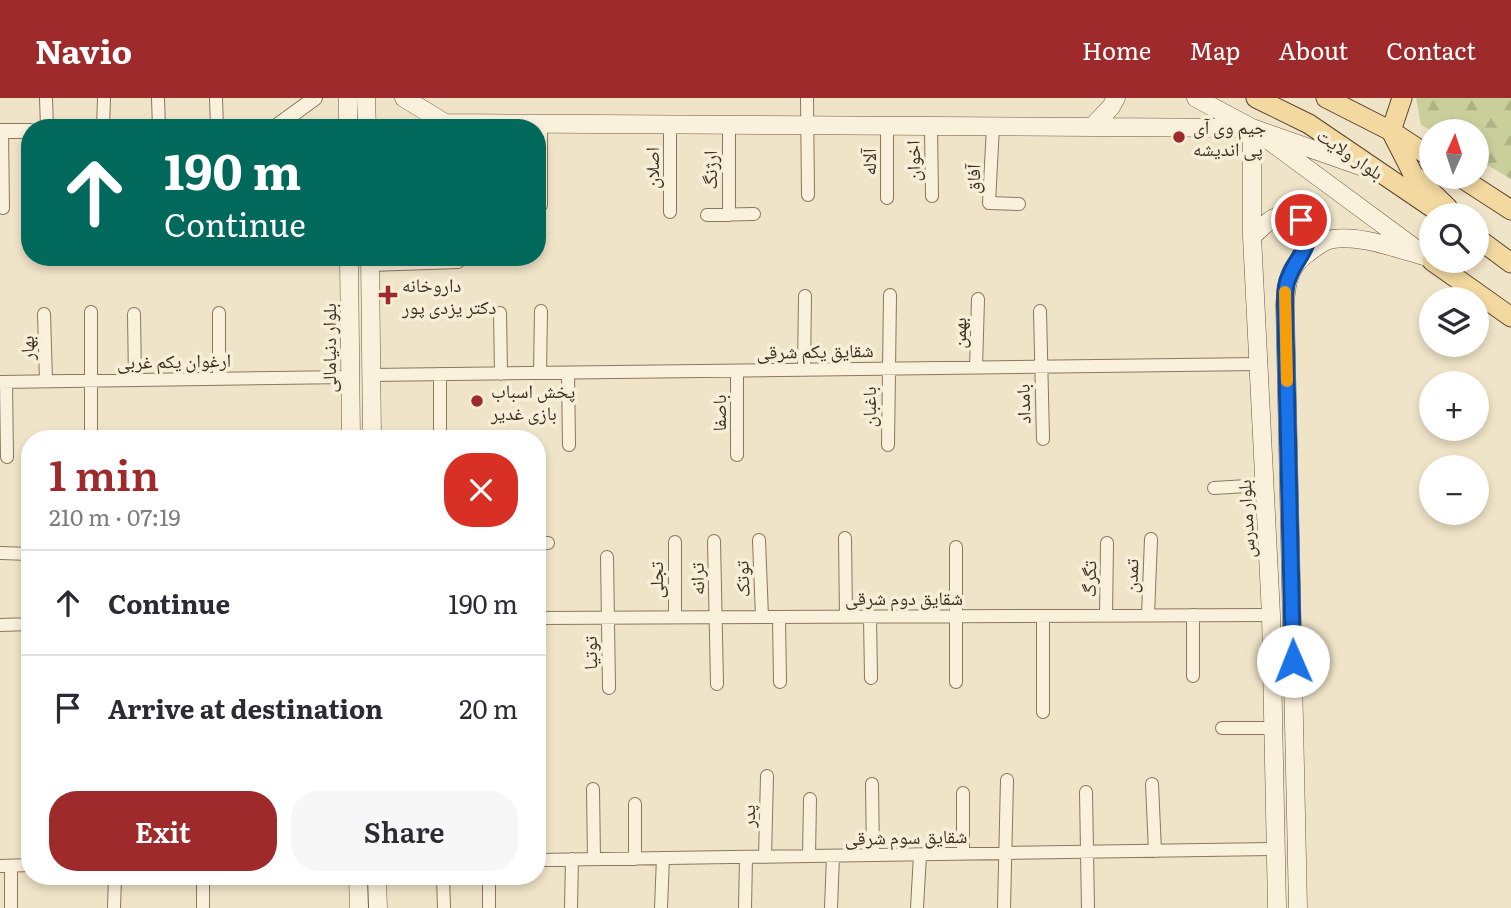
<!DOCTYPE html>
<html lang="en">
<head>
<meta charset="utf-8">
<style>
	:root { --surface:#fff; --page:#f7f7f7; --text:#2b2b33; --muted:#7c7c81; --line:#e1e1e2; --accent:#9e2a2b }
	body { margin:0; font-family:Literata,"Noto Naskh Arabic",serif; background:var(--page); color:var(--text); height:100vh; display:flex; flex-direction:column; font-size:26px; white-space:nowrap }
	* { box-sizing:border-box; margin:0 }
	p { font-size:23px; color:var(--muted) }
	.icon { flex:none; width:38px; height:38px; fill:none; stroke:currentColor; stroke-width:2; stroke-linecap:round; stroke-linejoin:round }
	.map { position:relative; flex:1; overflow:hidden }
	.side { position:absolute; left:21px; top:332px; width:525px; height:455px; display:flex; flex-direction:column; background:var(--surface); border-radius:28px; box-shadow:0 4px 10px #0003 }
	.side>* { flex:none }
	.top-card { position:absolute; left:21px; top:21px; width:525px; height:147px; border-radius:28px; box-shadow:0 4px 10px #0003; background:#00695c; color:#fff; overflow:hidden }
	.needle { width:46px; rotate:3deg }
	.tools { position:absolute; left:1419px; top:21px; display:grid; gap:14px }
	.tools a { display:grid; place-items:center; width:70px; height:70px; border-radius:50%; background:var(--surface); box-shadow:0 4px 10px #0003; font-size:35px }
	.pin { position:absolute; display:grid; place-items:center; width:60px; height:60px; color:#fff; margin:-30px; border:4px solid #fff; border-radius:50%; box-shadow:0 2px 7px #0007 }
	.me { position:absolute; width:77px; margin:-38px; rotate:359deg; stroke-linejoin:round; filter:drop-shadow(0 0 5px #0008) }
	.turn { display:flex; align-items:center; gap:24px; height:147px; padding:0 28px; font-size:32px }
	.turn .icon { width:91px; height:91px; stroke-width:2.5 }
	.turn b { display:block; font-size:49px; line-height:60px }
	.round { display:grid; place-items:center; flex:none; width:74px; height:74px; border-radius:28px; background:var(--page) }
	.headline { display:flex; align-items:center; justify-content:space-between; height:119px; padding:0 28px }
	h1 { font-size:42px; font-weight:600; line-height:52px; color:var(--accent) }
	.primary-button { display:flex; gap:14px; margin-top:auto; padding:14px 28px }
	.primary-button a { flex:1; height:80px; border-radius:28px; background:var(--accent); color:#fff; font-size:28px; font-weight:600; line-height:80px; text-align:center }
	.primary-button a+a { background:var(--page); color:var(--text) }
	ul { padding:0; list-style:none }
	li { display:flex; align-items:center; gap:21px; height:105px; padding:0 28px; border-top:2px solid var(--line) }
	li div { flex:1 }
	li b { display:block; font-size:26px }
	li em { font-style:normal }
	header { display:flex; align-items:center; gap:42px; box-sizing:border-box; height:98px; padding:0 35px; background:var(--accent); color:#fff }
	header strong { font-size:33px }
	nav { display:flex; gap:38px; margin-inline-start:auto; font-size:24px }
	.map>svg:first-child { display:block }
	.forest { fill:url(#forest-firs) }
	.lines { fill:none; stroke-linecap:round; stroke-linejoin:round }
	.minor-casing { stroke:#8d765c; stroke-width:14 }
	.tertiary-casing { stroke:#8d765c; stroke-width:16 }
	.secondary-casing { stroke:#6f573f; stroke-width:19 }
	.primary-casing { stroke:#5b4430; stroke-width:21 }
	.minor { stroke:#faf1dc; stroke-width:12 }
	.tertiary { stroke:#faf1dc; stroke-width:14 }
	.secondary { stroke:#faf1dc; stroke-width:18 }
	.primary { stroke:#f3d9a0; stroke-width:19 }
	.route-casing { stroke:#114b97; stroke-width:18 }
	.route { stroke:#1a73e8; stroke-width:12 }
	.slow { stroke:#f59e0b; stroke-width:12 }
	.poi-dot { fill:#9e2a2b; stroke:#f7eed8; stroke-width:2.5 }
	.labels { text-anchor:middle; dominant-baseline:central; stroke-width:7; stroke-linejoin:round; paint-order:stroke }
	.poi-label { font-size:19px; fill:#3d2e20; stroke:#f7eed8; text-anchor:start }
	.street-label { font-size:19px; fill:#3d2e20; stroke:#f7eed8 }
</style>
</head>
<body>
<header>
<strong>Navio</strong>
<nav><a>Home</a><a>Map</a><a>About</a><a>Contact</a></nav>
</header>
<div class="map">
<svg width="1511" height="810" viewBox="0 0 1511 810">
	<defs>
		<pattern id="forest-firs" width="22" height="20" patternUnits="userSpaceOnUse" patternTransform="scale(1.75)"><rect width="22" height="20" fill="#c9cf9b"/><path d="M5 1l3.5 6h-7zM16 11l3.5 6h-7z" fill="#aeb285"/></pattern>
	</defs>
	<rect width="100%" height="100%" fill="#f0e4c8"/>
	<path class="forest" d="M 1416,0 L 1511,0 L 1511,81 L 1477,61 L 1477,33 L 1432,33 L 1421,27 Z"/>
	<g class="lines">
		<g class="minor-casing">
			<path id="minor" d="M 46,0 L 47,30
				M 158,0 L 159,30
				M 216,0 L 217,30
				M 807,0 L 808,97
				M 541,26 L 541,107
				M 729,27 L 729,117
				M 887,28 L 887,100
				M 931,28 L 932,98
				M 993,28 L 989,105 L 1019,106
				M 103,30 L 104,0
				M 2,33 L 3,110
				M 670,114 L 670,27
				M 707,117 L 754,116
				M 370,167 L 458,164
				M 1040,213 L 1043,341
				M 91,214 L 91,341
				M 219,215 L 219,281
				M 500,215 L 501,276
				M 44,216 L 46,283
				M 134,216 L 135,282
				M 976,270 L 978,201
				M 804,272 L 805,198
				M 540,275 L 541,213
				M 568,275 L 569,347
				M 440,276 L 440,341
				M 371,277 L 1259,266
				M 0,284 L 349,279
				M 6,284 L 7,359
				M 888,347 L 890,197
				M 737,357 L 737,273
				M 1214,390 L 1264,387
				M 845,440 L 846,519
				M 759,442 L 762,519
				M 714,443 L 717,586
				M 675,444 L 675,519
				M 537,445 L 548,445
				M 1,455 L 30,456
				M 607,459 L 609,590
				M 1148,517 L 1151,441
				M 1043,518 L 1043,614
				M 1106,518 L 1107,445
				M 779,519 L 780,584
				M 870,519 L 871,580
				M 537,520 L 1271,517
				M 28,526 L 29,456
				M 0,527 L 30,526
				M 1193,578 L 1193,517
				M 956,584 L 956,449
				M 1222,630 L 1273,630
				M 872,686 L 873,757
				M 1152,686 L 1155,753
				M 593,691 L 594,761
				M 1086,694 L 1088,810
				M 963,756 L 963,695
				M 809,758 L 810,701
				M 765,759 L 767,678
				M 635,761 L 635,706
				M 537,762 L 1275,751
				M 0,768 L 30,767
				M 203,779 L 203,810
				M 443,779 L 444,810
				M 11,810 L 11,768
				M 114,810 L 115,779
				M 489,810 L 489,779
				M 571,810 L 572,761
				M 661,810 L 663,760
				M 745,810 L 746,759
				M 831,810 L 833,758
				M 917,810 L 920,757
				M 1004,810 L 1007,682"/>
		</g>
		<g class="tertiary-casing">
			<path id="tertiary" d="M 274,30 L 315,0
				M 0,33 L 30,33"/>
		</g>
		<g class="secondary-casing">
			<path id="secondary" d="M 348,0 L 348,30
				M 366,0 L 367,30
				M 404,0 L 445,25
				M 1196,0 L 1252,30 L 1420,154
				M 445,25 L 1252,30 L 1366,70
				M 1092,29 L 1111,9 L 1116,0
				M 1252,30 L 1252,138 L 1271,517 L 1277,810
				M 1252,138 C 1260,132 1266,124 1274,120 C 1280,117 1285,116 1291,117 C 1312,122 1307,145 1301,160
				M 349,159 L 351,341
				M 370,159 L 372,341
				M 358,779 L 359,810
				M 377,779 L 378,810
				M 1298,810 L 1285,207 C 1286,185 1289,168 1308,155 C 1313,151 1320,146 1326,143 C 1351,133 1401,152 1427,159"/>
		</g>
		<g class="primary-casing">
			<path id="primary" d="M 1256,0 L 1309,26 L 1443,117
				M 1326,0 L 1391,33 L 1432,60
				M 1402,0 L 1391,33 L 1413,76 L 1448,110
				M 1460,79 L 1511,112
				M 1477,140 L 1511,165
				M 1432,163 L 1511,219"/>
		</g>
		<use href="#minor" class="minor"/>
		<use href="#tertiary" class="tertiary"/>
		<use href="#secondary" class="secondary"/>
		<use href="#primary" class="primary"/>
	</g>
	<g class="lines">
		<g class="route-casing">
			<path id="route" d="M 1293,563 L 1285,207 C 1285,197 1285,187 1289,179 C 1296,158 1318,146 1301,122"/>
		</g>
		<use href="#route" class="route"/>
		<path class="slow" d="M 1285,194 L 1287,283"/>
	</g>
	<g class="poi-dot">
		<circle cx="1179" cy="39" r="7"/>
		<path d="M384.5 186.5h7v7h7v7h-7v7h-7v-7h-7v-7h7z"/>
		<circle cx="477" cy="303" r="7"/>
	</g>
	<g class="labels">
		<g class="poi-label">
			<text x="1193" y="28">جیم وی آی<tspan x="1193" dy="22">پی اندیشه</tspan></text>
			<text x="402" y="186">داروخانه<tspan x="402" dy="22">دکتر یزدی پور</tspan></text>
			<text x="491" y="292">پخش اسباب<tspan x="491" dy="22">بازی غدیر</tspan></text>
		</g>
		<g class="street-label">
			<text transform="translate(1351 55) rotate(34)">بلوار ولایت</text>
			<text transform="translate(912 63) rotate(-91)">اخوان</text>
			<text transform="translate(868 64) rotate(-90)">آلاله</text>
			<text transform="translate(651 70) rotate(-90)">اصلان</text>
			<text transform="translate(709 72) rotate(-90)">ارژنگ</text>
			<text transform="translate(972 81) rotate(-88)">آفاق</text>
			<text transform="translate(958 235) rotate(-89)">بهمن</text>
			<text transform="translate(26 250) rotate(-91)">بهار</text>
			<text transform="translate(328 250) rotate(-90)">بلوار دنیامالی</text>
			<text transform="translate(815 252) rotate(-1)">شقایق یکم شرقی</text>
			<text transform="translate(174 262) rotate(-1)">ارغوان یکم غربی</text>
			<text transform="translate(1022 306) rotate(-92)">بامداد</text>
			<text transform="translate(868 309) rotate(-90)">باغبان</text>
			<text transform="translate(718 315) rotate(-90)">باصفا</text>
			<text transform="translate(1245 421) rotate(-93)">بلوار مدرس</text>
			<text transform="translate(1130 478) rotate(-88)">تمدن</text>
			<text transform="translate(696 481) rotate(-91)">ترانه</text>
			<text transform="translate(741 481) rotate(-92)">توتک</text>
			<text transform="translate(1088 481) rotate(-89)">تگرگ</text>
			<text transform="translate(655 482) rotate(-90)">تجلی</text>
			<text x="904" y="499">شقایق دوم شرقی</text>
			<text transform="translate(589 555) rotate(-91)">توتیا</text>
			<text transform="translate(747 718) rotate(-89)">پدر</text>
			<text transform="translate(906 738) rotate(-1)">شقایق سوم شرقی</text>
		</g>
	</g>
</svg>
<div class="tools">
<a><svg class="needle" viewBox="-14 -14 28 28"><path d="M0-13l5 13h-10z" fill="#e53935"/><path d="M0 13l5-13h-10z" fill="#7c7c81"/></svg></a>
<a><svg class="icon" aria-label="search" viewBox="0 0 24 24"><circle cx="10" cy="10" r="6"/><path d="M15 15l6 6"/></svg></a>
<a><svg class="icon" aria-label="layers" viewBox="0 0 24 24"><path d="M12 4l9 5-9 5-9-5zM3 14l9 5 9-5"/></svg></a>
<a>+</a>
<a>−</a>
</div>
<div class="pin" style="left:1301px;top:122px;background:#d93025"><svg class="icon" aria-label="arrive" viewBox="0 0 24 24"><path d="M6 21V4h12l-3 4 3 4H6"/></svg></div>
<svg class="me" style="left:1293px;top:563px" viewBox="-20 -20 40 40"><circle r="19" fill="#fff"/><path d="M0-13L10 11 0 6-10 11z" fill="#1a73e8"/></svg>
<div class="top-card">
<div class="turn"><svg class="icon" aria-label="ahead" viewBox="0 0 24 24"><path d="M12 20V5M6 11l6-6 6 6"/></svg><div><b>190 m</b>Continue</div></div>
</div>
<section class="side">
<div class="headline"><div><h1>1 min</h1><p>210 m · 07:19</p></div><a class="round" style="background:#d93025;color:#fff"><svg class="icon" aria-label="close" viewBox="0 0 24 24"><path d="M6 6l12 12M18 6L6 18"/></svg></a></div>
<ul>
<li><svg class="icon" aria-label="ahead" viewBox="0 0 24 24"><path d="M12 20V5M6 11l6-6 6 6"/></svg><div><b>Continue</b></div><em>190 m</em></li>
<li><svg class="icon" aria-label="arrive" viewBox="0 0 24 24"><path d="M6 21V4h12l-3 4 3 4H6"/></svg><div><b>Arrive at destination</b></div><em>20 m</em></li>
</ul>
<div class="primary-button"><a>Exit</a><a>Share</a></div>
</section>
</div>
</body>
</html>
